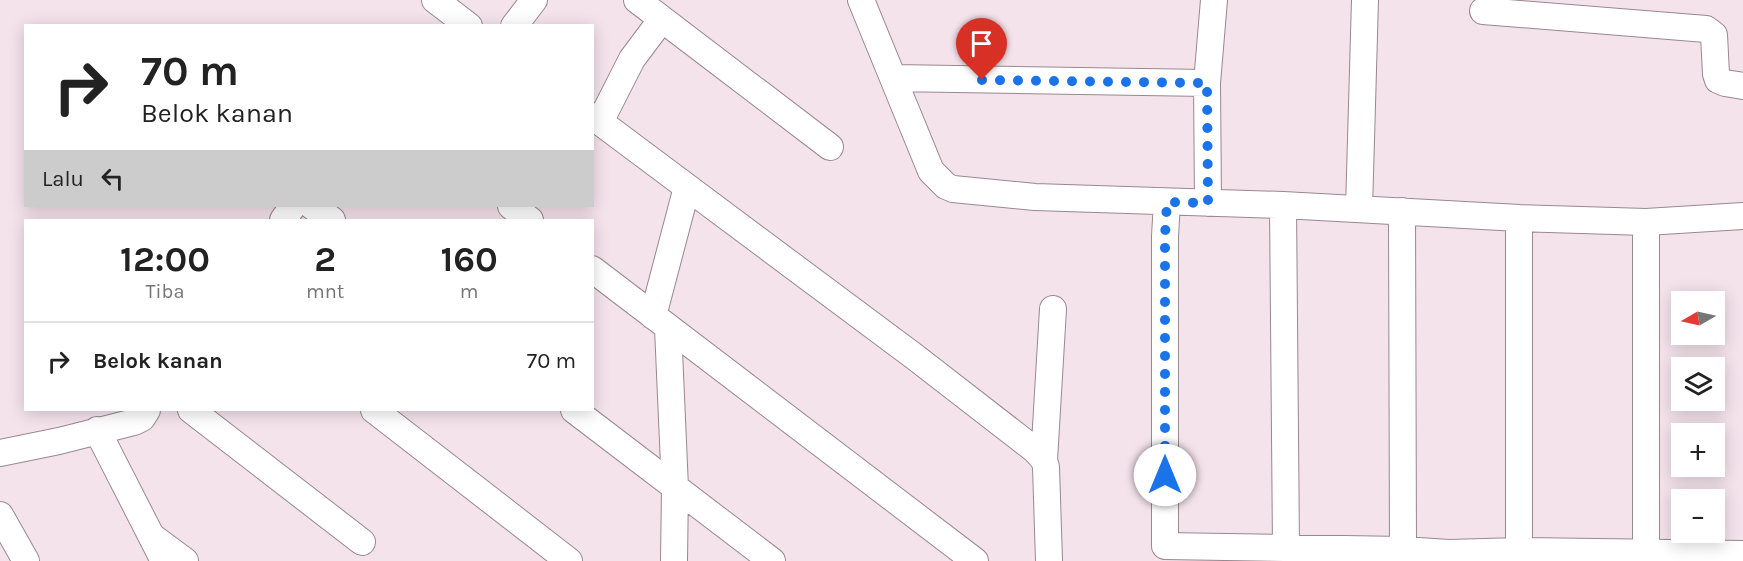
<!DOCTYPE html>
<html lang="id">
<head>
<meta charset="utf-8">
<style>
	:root { --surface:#fff; --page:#f2f2f2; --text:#222; --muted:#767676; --line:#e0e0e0 }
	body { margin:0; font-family:Karla,sans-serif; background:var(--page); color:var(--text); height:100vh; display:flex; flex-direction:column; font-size:22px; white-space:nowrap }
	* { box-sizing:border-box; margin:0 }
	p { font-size:20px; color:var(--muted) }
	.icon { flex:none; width:33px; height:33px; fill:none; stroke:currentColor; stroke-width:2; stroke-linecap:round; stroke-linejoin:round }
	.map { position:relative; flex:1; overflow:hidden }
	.sheet { position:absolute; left:24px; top:219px; width:570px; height:192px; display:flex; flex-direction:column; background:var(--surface); border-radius:0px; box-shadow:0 3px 15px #0003 }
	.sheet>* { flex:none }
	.hud { position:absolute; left:24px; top:24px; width:570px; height:183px; border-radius:0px; box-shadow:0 3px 15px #0003; background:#fff; color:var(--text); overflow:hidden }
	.needle { width:39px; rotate:261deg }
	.fabs { position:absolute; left:1671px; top:291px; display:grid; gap:12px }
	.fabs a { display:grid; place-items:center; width:54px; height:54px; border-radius:0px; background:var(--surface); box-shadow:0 3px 15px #0003; font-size:30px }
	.pin { position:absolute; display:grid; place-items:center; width:51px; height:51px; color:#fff; margin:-62px -26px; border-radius:50% 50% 50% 0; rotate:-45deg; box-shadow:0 0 6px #0007 }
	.pin .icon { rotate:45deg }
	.me { position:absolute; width:66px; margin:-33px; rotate:0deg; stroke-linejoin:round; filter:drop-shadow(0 0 4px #0008) }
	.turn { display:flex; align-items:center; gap:21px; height:126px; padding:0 18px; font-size:27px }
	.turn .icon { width:78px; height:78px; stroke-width:2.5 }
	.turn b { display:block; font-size:42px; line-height:51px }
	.then { display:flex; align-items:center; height:57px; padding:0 18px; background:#0003; gap:12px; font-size:22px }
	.eta { display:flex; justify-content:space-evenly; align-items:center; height:102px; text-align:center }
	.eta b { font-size:36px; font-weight:700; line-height:42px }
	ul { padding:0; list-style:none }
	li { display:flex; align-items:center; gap:18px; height:78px; padding:0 18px; border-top:2px solid var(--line) }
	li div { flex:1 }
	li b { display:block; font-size:22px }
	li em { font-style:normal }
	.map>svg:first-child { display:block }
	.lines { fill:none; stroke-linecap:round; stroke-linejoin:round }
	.minor-casing { stroke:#98888f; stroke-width:28 }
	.minor { stroke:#fff; stroke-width:26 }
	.route { stroke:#1a73e8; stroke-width:10; stroke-dasharray:0 18 }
</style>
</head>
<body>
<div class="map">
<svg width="1743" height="561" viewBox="0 0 1743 561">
	<rect width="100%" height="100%" fill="#f5e3ec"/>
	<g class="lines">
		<g class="minor-casing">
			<path id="minor" d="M 435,0 L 469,26
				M 637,0 L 830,147
				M 861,0 L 931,171 L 946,186 L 953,189 L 1035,197 L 1283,205 L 1519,218 L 1646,222 L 1743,216
				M 1483,11 L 1706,29 L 1714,35 L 1716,74 L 1718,80 L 1725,83 L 1743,86
				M 514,26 L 534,0
				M 893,78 L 1207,83
				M 592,116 L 687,187
				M 600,122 L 632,59 L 662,19
				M 1167,202 L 1165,236 L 1165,546 L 1403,550 L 1449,553 L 1519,551 L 1743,554
				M 1208,203 L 1207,83 L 1214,0
				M 1283,205 L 1286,548
				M 312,206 L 332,220
				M 511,206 L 530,220
				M 1359,209 L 1365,0
				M 1402,211 L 1403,550
				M 1519,218 L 1519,551
				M 283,220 L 293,206
				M 592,269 L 975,561
				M 653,316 L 687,187 L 915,357 L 1035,450 L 1044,460 L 1046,467 L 1049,561
				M 668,328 L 675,488 L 674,561
				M 191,410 L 362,542
				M 374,410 L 569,561
				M 574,410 L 772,561
				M 97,430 L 164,561
				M 0,453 L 59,441 L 134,422 L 142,418 L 147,410
				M 1044,460 L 1053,309
				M 0,515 L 26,561
				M 154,538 L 185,561
				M 1646,552 L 1646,222"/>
		</g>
		<use href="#minor" class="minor"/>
	</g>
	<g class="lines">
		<path class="route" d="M 982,80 L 1207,83 L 1208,203 L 1167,202 L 1165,236 L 1165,475"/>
	</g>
</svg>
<div class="fabs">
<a><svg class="needle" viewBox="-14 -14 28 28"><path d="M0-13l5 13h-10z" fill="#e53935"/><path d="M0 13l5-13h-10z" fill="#767676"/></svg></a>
<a><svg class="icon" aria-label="layers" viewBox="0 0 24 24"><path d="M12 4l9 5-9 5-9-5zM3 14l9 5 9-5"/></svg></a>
<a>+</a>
<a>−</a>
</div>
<div class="pin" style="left:982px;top:80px;background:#d93025"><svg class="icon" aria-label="arrive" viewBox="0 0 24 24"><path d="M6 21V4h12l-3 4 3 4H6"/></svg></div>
<svg class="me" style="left:1165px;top:475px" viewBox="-20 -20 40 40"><circle r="19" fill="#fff"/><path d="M0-13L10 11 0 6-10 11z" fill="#1a73e8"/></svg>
<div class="hud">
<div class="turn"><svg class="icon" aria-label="right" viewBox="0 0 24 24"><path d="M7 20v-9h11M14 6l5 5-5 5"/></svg><div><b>70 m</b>Belok kanan</div></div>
<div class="then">Lalu<svg class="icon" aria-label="left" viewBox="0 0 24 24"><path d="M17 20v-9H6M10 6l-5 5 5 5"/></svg></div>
</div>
<section class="sheet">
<div class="eta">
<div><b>12:00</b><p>Tiba</p></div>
<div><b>2</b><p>mnt</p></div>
<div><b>160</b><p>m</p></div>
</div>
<ul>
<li><svg class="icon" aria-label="right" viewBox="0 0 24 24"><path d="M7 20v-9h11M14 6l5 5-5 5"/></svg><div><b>Belok kanan</b></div><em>70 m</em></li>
</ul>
</section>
</div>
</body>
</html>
